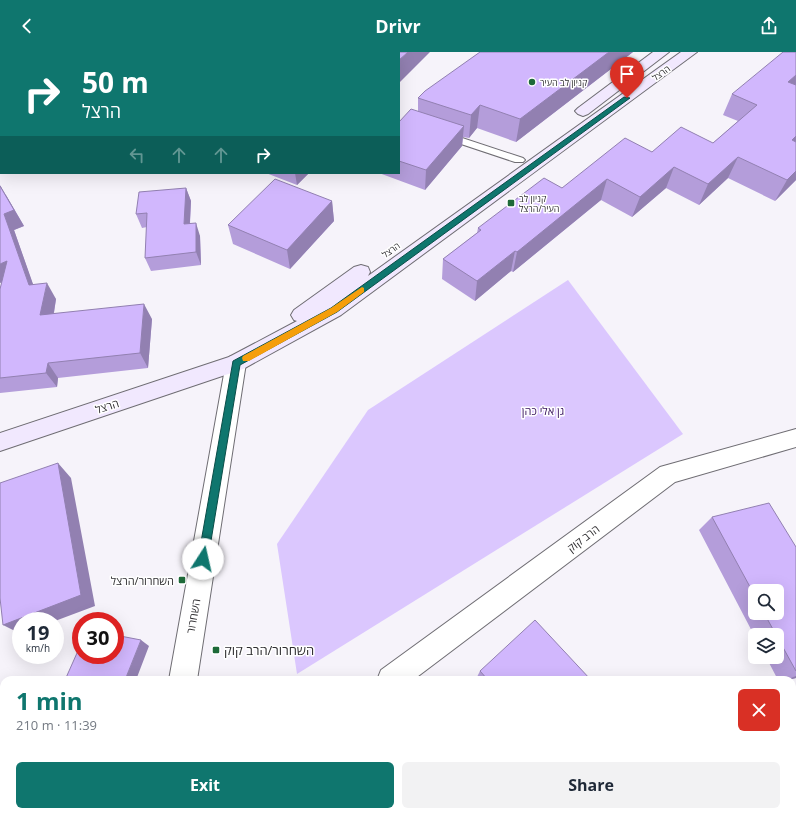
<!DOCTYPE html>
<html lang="en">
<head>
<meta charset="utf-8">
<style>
	:root { --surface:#fff; --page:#f2f2f3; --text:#1f2937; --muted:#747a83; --accent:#0f766e }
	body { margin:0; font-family:"Open Sans","Noto Sans Hebrew",sans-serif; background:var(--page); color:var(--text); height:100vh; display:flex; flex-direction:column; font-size:15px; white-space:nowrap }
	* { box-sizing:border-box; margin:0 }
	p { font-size:13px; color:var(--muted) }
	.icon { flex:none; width:22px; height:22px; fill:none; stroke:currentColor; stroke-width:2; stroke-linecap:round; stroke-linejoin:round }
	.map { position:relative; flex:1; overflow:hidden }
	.drawer { position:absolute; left:0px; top:624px; width:796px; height:140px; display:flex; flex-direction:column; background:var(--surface); border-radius:12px 12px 0 0; box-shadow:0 4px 16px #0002 }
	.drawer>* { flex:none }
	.top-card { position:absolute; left:0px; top:0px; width:400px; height:122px; box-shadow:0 4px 16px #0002; background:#0f766e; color:#fff; overflow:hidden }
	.controls { position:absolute; left:748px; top:532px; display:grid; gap:8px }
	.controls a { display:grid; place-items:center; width:36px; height:36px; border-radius:6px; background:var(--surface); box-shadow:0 4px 16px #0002; font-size:20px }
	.speed { position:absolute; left:12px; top:560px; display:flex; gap:8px; font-size:20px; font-weight:700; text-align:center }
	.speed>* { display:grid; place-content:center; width:52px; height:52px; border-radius:50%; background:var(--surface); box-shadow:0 4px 16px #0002; line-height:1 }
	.speed small { font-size:10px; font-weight:400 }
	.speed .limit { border:6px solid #d22; background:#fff; color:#111 }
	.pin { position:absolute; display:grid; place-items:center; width:34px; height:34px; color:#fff; margin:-41px -17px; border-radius:50% 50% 50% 0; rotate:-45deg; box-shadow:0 0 4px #0007 }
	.pin .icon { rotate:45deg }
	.me { position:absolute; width:44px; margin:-22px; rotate:10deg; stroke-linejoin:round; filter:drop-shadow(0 0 3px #0008) }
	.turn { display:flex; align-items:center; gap:14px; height:84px; padding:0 16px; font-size:18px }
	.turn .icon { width:52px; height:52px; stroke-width:2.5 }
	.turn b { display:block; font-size:28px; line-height:34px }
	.lanes { display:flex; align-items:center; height:38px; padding:0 16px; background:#0003; justify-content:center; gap:20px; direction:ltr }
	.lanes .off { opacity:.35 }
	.round { display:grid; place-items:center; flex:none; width:42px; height:42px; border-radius:6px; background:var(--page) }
	.head { display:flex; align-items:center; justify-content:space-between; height:68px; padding:0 16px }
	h1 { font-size:24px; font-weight:700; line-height:30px; color:var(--accent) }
	.cta { display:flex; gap:8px; margin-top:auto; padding:8px 16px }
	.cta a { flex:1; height:46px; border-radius:6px; background:var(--accent); color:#fff; font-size:16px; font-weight:700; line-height:46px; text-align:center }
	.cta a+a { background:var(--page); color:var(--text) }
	header { display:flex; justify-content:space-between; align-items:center; height:52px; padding:0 16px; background:var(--accent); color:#fff; font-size:18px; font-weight:700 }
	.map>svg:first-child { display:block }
	.green { fill:#dbc7fe }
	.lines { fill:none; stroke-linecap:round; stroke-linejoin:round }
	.lane-casing { stroke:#6f6d73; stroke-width:2 }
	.street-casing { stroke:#6f6d73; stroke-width:2 }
	.secondary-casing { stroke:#6f6d73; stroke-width:2 }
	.lane { fill:#fff; fill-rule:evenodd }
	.street { fill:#fff; fill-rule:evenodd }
	.secondary { fill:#f1e8fe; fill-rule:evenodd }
	.wall { fill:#b49dda; fill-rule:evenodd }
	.shaded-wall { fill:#9280b1 }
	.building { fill:#d1b7fd; stroke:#9280b1 }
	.route { fill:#0f766e; stroke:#0a4d48 }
	.slow { fill:#f59e0b }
	.poi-dot { fill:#1d6938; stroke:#fff; stroke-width:1.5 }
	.labels { text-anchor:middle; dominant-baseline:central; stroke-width:3; stroke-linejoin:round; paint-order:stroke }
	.far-street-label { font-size:9px; fill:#2e2d30; stroke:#fff }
	.far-poi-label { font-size:9px; fill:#2e2d30; stroke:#fff; text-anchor:start }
	.street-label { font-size:11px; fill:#2e2d30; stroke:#fff }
	.park-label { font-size:11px; fill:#35105b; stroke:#fff }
	.poi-label { font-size:11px; fill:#2e2d30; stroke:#fff; text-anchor:end }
	.near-poi-label { font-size:13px; fill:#2e2d30; stroke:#fff; text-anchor:start }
</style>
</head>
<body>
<header><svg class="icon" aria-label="back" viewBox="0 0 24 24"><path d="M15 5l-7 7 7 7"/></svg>Drivr<svg class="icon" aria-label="share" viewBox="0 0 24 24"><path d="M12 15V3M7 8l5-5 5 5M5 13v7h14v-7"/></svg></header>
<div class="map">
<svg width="796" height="764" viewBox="0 0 796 764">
	<rect width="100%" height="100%" fill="#f6f3fa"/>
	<path class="green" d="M 568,228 L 683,382 L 297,622 L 277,492 L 368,358 Z"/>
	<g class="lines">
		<g class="lane-casing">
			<path id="lane" d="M 444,80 L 523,106 L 525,108 L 523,110 L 515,110 L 440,85 L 439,83 Z"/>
		</g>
		<g class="street-casing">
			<path id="street" d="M 236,303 L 243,305 L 246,311 L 197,628 L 169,628 L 226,311 L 229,305 Z
				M 796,377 L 796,395 L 675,430 L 413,628 L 377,628 L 381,618 L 660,415 Z
				M 153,760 L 188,760 L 186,764 L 151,764 Z"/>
		</g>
		<g class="secondary-casing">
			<path id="secondary" d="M 653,0 L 669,0 L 588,62 L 583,64 L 578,62 L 575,59 L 578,56 Z
				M 681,0 L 697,0 L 341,263 L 243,317 L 0,399 L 0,381 L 229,305 L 297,269 L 294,268 L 291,263 L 294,258 L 354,215 L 361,213 L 368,215 L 370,220 L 368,224 Z"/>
		</g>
		<use href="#lane" class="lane"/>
		<use href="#street" class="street"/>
		<use href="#secondary" class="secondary"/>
	</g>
	<path class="wall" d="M 480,0 L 633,0 L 516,90 L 477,76 L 469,86 L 463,85 L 462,94 L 425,138 L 379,121 L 399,121 L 399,70 L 418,59 L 418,46 Z
		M 796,0 L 796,128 L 775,149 L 728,126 L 699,153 L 666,136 L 632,165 L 601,148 L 513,220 L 511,219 L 475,249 L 442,227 L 443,207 L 477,181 L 478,176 L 562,136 L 652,100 L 713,91 L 738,69 L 723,63 L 732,42 Z
		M 266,121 L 309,121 L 297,133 Z
		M 186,136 L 191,149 L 190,172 L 200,184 L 201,213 L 151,219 L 145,206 L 147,175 L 142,176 L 136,162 Z
		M 6,143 L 24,174 L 14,178 L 33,233 L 56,247 L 54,261 L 152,267 L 148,316 L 58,326 L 57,335 L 0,341 L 0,237 L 2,231 Z
		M 332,149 L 334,169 L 290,217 L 233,192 L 228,173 Z
		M 712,465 L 796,495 L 796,626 L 788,628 L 778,628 L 766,605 L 777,605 L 777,583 L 755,583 L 755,585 L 699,478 ZM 755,539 L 777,561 L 755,561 Z
		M 480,619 L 591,628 L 477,628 L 476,627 Z
		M 590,760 L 674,760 L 671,764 L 593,764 Z"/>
	<path class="shaded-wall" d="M 238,0 L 253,0 L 253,1 L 237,1 Z
		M 408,0 L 430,0 L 399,31 L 399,8 Z
		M 609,0 L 633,0 L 516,90 L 520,67 Z
		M 796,23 L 796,34 L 788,30 Z
		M 480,53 L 477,76 L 469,86 L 471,63 Z
		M 464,74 L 462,94 L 425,138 L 426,118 Z
		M 796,84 L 796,93 L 792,88 Z
		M 0,93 L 1,93 L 1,120 L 0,121 Z
		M 738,105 L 728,126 L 699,153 L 708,132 Z
		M 674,115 L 666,136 L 632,165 L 640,145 Z
		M 796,119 L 796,128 L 775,149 L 787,128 Z
		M 295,121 L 309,121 L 297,133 Z
		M 607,127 L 601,148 L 513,220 L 517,200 Z
		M 0,133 L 24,174 L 14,178 L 39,249 L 29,233 L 4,162 Z
		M 186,136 L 191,149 L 189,186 L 184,172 Z
		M 332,149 L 334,169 L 290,217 L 287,198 Z
		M 196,171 L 200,184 L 201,213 L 196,200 Z
		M 515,199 L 511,219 L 475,249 L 477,229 Z
		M 7,209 L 18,225 L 0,231 L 0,212 Z
		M 47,231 L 56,247 L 51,278 L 40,263 Z
		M 144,252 L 152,267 L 148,316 L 140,301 Z
		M 48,311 L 58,326 L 57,335 L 46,321 Z
		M 58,411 L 71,426 L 95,554 L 55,569 L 21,569 L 21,582 L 3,573 Z
		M 141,588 L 149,594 L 136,628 L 125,628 Z
		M 796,624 L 796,626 L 788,628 L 786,628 Z
		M 49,760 L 67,760 L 66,764 L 47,764 Z"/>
	<path class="building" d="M 136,0 L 167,0 L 170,1 L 135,1 Z
		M 176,0 L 238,0 L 237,1 L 175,1 Z
		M 340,0 L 408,0 L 399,8 L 399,1 L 339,1 Z
		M 480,0 L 609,0 L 520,67 L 480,53 L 471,63 L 418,46 L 425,39 Z
		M 783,0 L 796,0 L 796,23 L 788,30 L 796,33 L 796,84 L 792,88 L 796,90 L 796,119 L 787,128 L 738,105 L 708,132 L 674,115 L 640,145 L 607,127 L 517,200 L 515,199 L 477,229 L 443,207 L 481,178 L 478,176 L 544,126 L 562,136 L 625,86 L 652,100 L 681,75 L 713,91 L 757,53 L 732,42 Z
		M 0,55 L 1,56 L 1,93 L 0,93 Z
		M 411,57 L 464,74 L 426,118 L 399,109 L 399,70 Z
		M 275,127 L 332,149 L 287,198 L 228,173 Z
		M 0,134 L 14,158 L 4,162 L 29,233 L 47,231 L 40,263 L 144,252 L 140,301 L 48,311 L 46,321 L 0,326 L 0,237 L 7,209 L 0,212 Z
		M 186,136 L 184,172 L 196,171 L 196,200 L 145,206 L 147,161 L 136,162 L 139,140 Z
		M 58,411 L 81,543 L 3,573 L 0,546 L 0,431 Z
		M 769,451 L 796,495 L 796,619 L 764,561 L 777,561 L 777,539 L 755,539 L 755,544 L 712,465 Z
		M 535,568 L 591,628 L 488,628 L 480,619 Z
		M 115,583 L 141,588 L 125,628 L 65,628 L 81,592 L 81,603 L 115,603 Z
		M 0,719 L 4,719 L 4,760 L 49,760 L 47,764 L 0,764 Z
		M 354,760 L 453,760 L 456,764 L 357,764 Z
		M 601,760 L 674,760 L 671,764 L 605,764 Z"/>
	<path class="route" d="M 624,45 L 630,46 L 337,260 L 240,313 L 208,507 L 207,511 L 203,512 L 200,511 L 198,507 L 233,309 L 331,256 Z"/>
	<path class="slow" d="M 362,235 L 364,236 L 364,240 L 337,260 L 249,309 L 243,309 L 242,306 L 243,304 L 331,256 Z"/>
	<g class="poi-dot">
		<circle cx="532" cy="30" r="4"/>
		<rect x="507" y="147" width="8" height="8" rx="2"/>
		<rect x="178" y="524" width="8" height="8" rx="2"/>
		<rect x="212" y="594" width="8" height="8" rx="2"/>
	</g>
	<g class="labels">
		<g class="far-street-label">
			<text transform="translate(661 21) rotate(-36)">הרצל</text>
			<text transform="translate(391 198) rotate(-35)">הרצל</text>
		</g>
		<g class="far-poi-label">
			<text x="540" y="30">קניון לב העיר</text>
			<text x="519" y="146">קניון לב<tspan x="519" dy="10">העיר/הרצל</tspan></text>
		</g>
		<g class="street-label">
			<text transform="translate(107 354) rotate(-18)">הרצל</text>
			<text transform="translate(583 486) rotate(-37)">הרב קוק</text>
			<text transform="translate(193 564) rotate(-80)">השחרור</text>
		</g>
		<g class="park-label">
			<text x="543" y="358">גן אלי כהן</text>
		</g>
		<g class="poi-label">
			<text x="174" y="528">השחרור/הרצל</text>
		</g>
		<g class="near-poi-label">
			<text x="224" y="598">השחרור/הרב קוק</text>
		</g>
	</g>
</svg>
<div class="controls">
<a><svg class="icon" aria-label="search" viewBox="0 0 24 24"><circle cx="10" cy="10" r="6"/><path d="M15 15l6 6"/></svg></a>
<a><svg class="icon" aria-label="layers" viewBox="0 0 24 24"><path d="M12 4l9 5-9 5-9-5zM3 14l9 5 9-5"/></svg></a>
</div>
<div class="speed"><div>19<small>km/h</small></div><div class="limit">30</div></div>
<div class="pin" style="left:627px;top:46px;background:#d93025"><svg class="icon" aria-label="arrive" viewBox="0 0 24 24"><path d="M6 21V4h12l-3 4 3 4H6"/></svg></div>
<svg class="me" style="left:203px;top:507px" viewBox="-20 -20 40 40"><circle r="19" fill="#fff"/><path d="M0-13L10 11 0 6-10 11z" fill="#0f766e"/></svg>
<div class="top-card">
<div class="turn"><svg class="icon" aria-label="right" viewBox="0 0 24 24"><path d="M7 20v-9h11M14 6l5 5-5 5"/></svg><div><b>50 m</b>הרצל</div></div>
<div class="lanes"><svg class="icon off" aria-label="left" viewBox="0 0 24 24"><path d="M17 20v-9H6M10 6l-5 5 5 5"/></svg><svg class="icon off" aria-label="ahead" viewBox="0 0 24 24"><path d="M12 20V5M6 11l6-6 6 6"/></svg><svg class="icon off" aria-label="ahead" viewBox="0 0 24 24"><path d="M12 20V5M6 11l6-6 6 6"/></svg><svg class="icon" aria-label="right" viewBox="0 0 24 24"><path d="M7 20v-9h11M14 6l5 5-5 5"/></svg></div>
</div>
<section class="drawer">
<div class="head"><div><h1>1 min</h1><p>210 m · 11:39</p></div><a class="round" style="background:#d93025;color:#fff"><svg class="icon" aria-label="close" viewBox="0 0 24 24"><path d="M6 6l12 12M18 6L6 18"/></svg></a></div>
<div class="cta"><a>Exit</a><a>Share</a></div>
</section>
</div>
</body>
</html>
